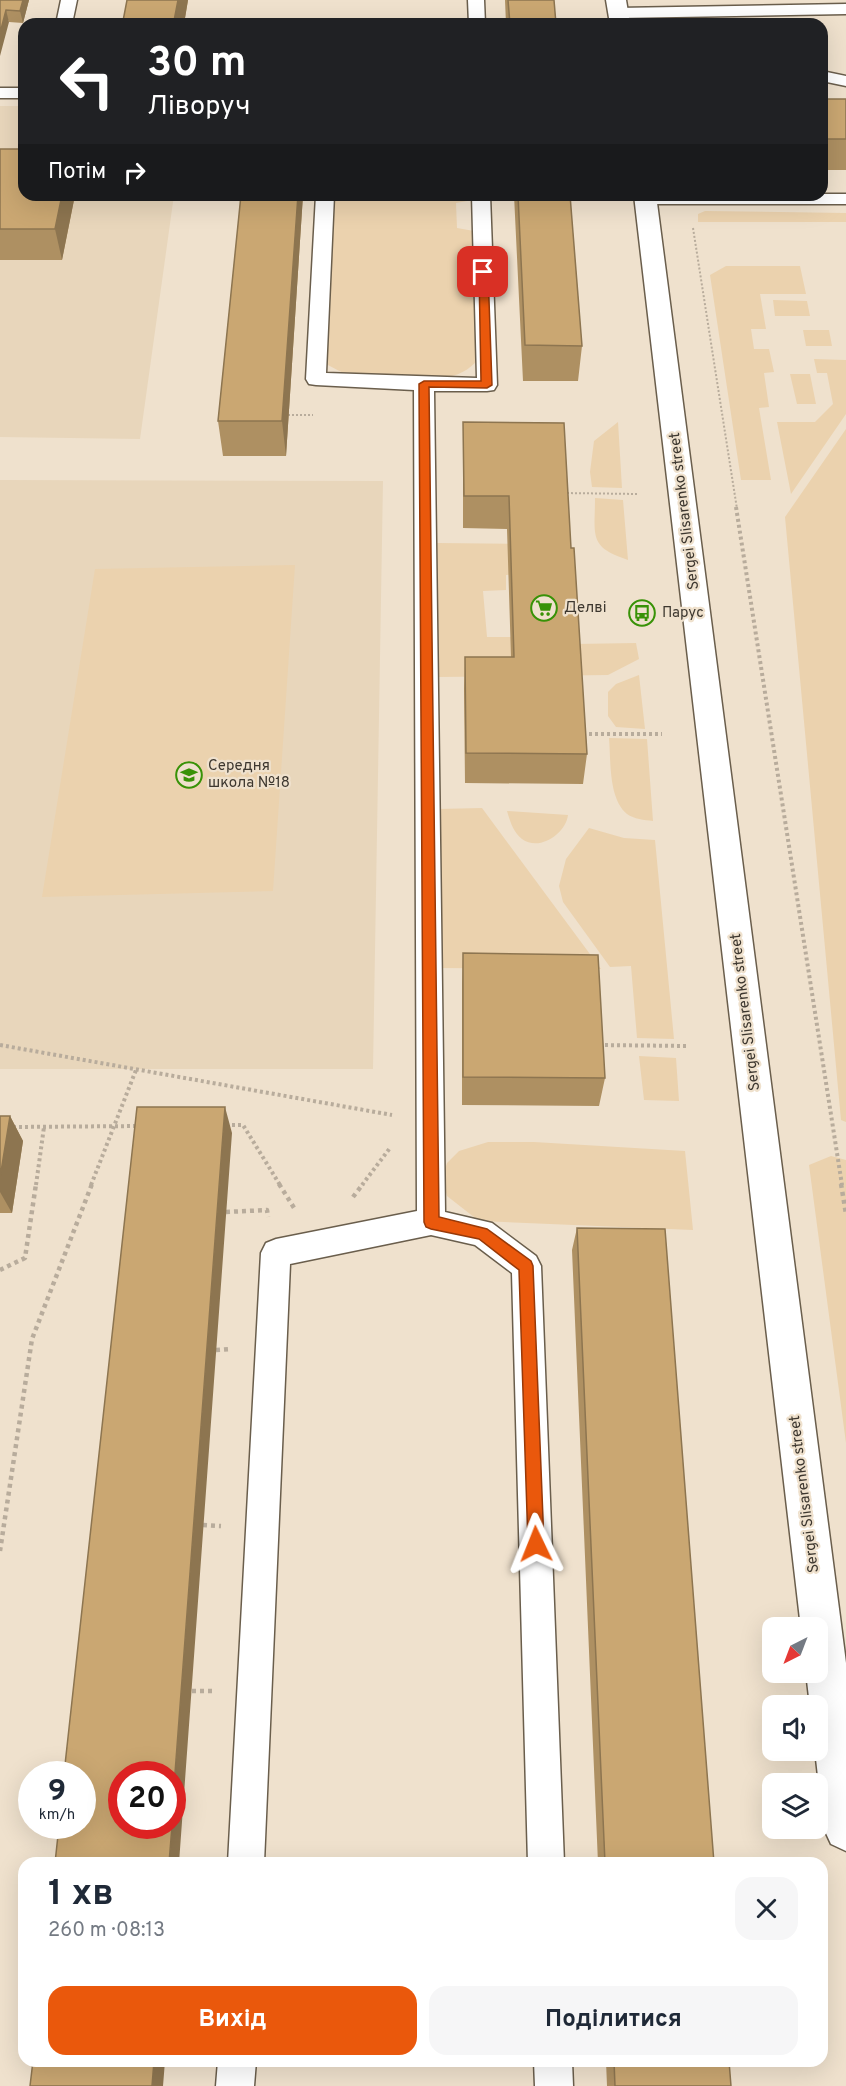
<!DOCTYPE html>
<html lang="uk">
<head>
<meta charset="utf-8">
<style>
	:root { --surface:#fff; --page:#f6f6f7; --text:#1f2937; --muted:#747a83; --accent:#ea580c }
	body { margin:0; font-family:Overpass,sans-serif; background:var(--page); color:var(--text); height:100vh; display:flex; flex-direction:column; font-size:22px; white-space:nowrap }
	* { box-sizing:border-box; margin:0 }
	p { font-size:20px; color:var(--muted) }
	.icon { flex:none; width:33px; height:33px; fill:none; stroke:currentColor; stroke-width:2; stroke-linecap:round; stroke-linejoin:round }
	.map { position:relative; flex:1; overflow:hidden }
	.drawer { position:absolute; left:18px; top:1857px; width:810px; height:210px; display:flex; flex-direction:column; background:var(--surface); border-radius:18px; box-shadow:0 6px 24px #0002 }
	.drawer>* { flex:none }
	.banner { position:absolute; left:18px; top:18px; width:810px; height:183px; border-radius:18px; box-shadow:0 6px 24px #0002; background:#202124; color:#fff; overflow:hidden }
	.needle { width:39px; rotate:222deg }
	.tools { position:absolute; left:762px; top:1617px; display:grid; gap:12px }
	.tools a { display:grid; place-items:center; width:66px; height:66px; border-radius:12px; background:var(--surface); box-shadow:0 6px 24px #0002; font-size:30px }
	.speed { position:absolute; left:18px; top:1761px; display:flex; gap:12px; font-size:30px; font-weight:700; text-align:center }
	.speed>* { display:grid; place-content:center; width:78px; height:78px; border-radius:50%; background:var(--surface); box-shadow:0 6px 24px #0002; line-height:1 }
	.speed small { font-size:15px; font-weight:400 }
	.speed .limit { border:9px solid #d22; background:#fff; color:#111 }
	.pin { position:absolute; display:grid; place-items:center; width:51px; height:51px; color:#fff; margin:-26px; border-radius:12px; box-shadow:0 3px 9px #0006 }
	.me { position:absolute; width:66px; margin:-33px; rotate:358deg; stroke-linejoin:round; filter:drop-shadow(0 0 4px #0008) }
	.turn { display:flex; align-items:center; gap:21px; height:126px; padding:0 30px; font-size:27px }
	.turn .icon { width:78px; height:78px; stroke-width:2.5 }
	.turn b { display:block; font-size:42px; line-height:51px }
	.then { display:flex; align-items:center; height:57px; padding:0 30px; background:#0003; gap:12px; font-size:22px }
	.round { display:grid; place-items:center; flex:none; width:63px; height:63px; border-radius:18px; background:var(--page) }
	.head { display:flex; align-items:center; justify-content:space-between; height:102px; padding:0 30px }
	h1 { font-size:36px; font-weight:700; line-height:45px }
	.cta { display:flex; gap:12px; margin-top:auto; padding:12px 30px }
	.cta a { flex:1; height:69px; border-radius:18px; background:var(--accent); color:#fff; font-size:24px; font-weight:700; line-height:69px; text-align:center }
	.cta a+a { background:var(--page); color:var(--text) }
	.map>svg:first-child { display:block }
	.built { fill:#e8d6bb }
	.green { fill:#ebd2ae }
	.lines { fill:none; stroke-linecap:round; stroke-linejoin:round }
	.lane-casing { stroke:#6a5e4c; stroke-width:3 }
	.secondary-casing { stroke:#6a5e4c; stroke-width:3 }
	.path-far2 { stroke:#b8ac9c; stroke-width:2; stroke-dasharray:2 2; stroke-linecap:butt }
	.path-far1 { stroke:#b8ac9c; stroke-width:4; stroke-dasharray:3 3; stroke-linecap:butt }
	.path { stroke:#b8ac9c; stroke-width:4.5; stroke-dasharray:4 4; stroke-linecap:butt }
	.lane { fill:#fff; fill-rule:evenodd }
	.secondary { fill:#fff; fill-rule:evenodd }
	.wall { fill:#ae9062 }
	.shaded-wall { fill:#8d7550 }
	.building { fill:#caa772; stroke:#8d7550; stroke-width:1.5 }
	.route { fill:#ea580c; stroke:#983908; stroke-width:1.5 }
	.labels { text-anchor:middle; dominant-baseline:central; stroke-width:4.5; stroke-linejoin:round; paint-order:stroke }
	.street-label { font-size:15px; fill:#3d372f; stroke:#efe1cd }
	.poi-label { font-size:15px; fill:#3d372f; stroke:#efe1cd; text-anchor:start }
</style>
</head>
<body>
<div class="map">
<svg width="846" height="2086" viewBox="0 0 846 2086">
	<rect width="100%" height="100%" fill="#efe1cd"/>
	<path class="built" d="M 0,106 L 24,106 L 24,195 L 174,195 L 140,439 L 0,437 Z
		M 0,480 L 383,481 L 373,1069 L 0,1069 Z"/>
	<path class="green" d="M 331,195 L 473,195 L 473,200 L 456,203 L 457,228 L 474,231 L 476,362 C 464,374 453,377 436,378 L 345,374 L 326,364 Z
		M 705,211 L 846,213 L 846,222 L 698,222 L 698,214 Z
		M 726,266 L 800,266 L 806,294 L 760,294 L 766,329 L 751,329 L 754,349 L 769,349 L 774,372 L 764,373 L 769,407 L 759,408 L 771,480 L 741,480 L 710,275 Z
		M 773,300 L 807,301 L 810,316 L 775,316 Z
		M 803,330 L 829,330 L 832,346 L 806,346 Z
		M 814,359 L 846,360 L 846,414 L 791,494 L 777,422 L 815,422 L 833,404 L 827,373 L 817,373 Z
		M 790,374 L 810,374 L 816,404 L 797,404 Z
		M 618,422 L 622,488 L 592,487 L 590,472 L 594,441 Z
		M 846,429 L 846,1122 L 841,1120 L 785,517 Z
		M 595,498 L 623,500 L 628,560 C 588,547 595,536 595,498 Z
		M 437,543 L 548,544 L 533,574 L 506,575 L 506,590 L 483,591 L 487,637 L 511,637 L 512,645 L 636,643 L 639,659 L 608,675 L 438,677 Z
		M 295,565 L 273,891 L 42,897 L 95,569 Z
		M 639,675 L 645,729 L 616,727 L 608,716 L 608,692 L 616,684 Z
		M 609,738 L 647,739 L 653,821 C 644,820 634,819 627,814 C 608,798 611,760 609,738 Z
		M 482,808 L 601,969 L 438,968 L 438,809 Z
		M 507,811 L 568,815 C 566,833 540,852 522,839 C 513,832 510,821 507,811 Z
		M 589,828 L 624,838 L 655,840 L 674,1039 L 637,1038 L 631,966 L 610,967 L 563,902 L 559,886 L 566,859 Z
		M 639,1056 L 676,1058 L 679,1101 L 644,1100 Z
		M 488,1142 L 534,1142 L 685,1151 L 693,1230 L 479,1221 L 447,1196 L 442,1178 L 447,1163 L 459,1151 Z
		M 831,1156 L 846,1160 L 846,1443 L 809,1165 Z"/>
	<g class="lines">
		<g class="lane-casing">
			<path id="lane" d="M 61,0 L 77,0 L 72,24 L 56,24 Z
				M 468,0 L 484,0 L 485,24 L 469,24 Z
				M 846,4 L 846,14 L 618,18 L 610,13 L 618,8 Z
				M 822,71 L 846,76 L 846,86 L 822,81 Z
				M 0,88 L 24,88 L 24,98 L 0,98 Z
				M 822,194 L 846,194 L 846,204 L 646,204 L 640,203 L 637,199 L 640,195 Z
				M 316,195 L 334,195 L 326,373 L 477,378 L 472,195 L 490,195 L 497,385 L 494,390 L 487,391 L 434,391 L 445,1212 L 492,1223 L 536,1256 L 541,1266 L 564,1863 L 528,1863 L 512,1273 L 475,1245 L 431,1235 L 290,1264 L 264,1863 L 228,1863 L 261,1253 L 266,1243 L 276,1239 L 417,1211 L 414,390 L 316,385 L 309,384 L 306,379 Z
				M 218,2061 L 256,2061 L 254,2086 L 216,2086 Z
				M 534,2061 L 572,2061 L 573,2086 L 535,2086 Z"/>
		</g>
		<g class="secondary-casing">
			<path id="secondary" d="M 606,0 L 626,0 L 630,24 L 610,24 Z
				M 634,195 L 656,195 L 846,1663 L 846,1851 L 831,1844 L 824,1829 L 815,1750 L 818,1750 L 818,1706 L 810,1706 L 806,1672 L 818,1672 L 818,1628 L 801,1628 Z"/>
		</g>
		<path class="path-far2" d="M 693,228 L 737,509
			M 288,415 L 313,415
			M 563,493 L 638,494"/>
		<path class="path-far1" d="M 736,507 L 842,1185
			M 583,734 L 662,734
			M 0,1045 L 392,1115
			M 599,1045 L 687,1046
			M 226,1125 L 243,1125 L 280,1185
			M 13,1127 L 140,1126
			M 36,1185 L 44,1127
			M 91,1185 L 136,1070
			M 362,1185 L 390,1148"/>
		<path class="path" d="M 279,1184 L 296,1211
			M 841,1184 L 846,1214
			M 353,1197 L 363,1184
			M 226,1212 L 267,1210 L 268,1217
			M 0,1270 L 25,1258 L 36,1184
			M 216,1350 L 231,1349
			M 203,1525 L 221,1526
			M 0,1551 L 32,1339 L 92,1184
			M 192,1691 L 212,1691"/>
		<use href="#lane" class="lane"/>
		<use href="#secondary" class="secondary"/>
	</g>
	<path class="wall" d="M 0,0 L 29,0 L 23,23 L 9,22 Z
		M 127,0 L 188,0 L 184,24 L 123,24 L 123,21 Z
		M 505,0 L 554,0 L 556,24 L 506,24 Z
		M 822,99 L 846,99 L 846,170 L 822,170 Z
		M 0,149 L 75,195 L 62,260 L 0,260 Z
		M 241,195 L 303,195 L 286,456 L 223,456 L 218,421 Z
		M 514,195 L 570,195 L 582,346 L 578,381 L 523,381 Z
		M 463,422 L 571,548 L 587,754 L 583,784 L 465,783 L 464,688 L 465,657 L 511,657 L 507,529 L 463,528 Z
		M 463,953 L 605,1078 L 599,1106 L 462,1105 L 462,984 Z
		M 0,1116 L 10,1116 L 23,1141 L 12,1213 L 0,1213 Z
		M 577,1228 L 714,1863 L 598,1863 L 572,1250 Z
		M 606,2061 L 729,2061 L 731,2086 L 607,2086 Z"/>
	<path class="shaded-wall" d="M 23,0 L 29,0 L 23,23 L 20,11 Z
		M 178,0 L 188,0 L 184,24 L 175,24 L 174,21 Z
		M 6,10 L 9,22 L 0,56 L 0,33 Z
		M 62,195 L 75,195 L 62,260 L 55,229 Z
		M 298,195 L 303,195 L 286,456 L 282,421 Z
		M 225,1107 L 232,1133 L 179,1863 L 169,1863 L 172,1826 L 172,1813 Z
		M 10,1116 L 23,1141 L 12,1213 L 0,1192 L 0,1178 Z
		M 154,2061 L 165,2061 L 163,2086 L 152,2086 Z"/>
	<path class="building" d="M 0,0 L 23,0 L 20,11 L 6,10 L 0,33 Z
		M 127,0 L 178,0 L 174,21 L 123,21 Z
		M 508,0 L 554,0 L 556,24 L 510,24 Z
		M 822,99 L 846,99 L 846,139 L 822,139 Z
		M 0,149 L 24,149 L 24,195 L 62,195 L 55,229 L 0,229 Z
		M 241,195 L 298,195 L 282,421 L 218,421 Z
		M 518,195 L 570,195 L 582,346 L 525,345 Z
		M 463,422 L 564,423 L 571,548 L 574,548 L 587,754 L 466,753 L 465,657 L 514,657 L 509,496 L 464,496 Z
		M 463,953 L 598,955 L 605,1078 L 463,1077 Z
		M 137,1107 L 225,1107 L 172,1813 L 172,1774 L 122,1774 L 122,1826 L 172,1826 L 169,1863 L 55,1863 L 59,1826 L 82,1826 L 82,1774 L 64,1774 Z
		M 0,1116 L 10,1116 L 0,1178 Z
		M 577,1228 L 665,1229 L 714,1863 L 605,1863 Z
		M 33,2061 L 154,2061 L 152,2086 L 30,2086 Z
		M 614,2061 L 729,2061 L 731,2086 L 615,2086 Z"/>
	<path class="route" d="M 483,269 L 488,272 L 492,385 L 487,388 L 429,387 L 439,1217 L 487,1229 L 531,1261 L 533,1266 L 544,1544 L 542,1550 L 536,1552 L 530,1550 L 528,1544 L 519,1270 L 479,1239 L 431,1229 L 426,1227 L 424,1222 L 419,384 L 424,381 L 481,381 L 479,272 Z"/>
	<defs>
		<g id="supermarket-ring" transform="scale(1.35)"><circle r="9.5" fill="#efe1cd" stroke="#389207" stroke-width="1.5"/><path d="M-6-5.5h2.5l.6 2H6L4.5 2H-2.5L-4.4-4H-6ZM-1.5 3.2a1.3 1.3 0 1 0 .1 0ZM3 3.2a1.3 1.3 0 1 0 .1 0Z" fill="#389207"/></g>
		<g id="bus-ring" transform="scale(1.35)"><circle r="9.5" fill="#efe1cd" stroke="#389207" stroke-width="1.5"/><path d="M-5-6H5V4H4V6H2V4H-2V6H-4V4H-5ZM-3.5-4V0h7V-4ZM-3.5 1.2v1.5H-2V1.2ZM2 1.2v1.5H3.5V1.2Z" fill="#389207"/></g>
		<g id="school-ring" transform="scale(1.35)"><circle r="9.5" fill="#efe1cd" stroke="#389207" stroke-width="1.5"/><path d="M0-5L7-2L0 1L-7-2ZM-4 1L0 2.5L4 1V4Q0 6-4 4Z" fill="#389207"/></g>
	</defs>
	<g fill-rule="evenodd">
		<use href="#supermarket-ring" x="544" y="608"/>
		<use href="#bus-ring" x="642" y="613"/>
		<use href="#school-ring" x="189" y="775"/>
	</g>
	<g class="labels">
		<g class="street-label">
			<text transform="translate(685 511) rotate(-97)">Sergei Slisarenko street</text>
			<text transform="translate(746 1012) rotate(-97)">Sergei Slisarenko street</text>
			<text transform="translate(805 1494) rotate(-97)">Sergei Slisarenko street</text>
		</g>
		<g class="poi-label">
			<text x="564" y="608">Делві</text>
			<text x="662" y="613">Парус</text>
			<text x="208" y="766">Середня<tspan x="208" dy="17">школа №18</tspan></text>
		</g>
	</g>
</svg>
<div class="tools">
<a><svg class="needle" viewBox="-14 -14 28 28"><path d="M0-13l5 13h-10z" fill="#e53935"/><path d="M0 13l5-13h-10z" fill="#747a83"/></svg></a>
<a><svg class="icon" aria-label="sound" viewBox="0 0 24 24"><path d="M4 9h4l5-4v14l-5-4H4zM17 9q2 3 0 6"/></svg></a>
<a><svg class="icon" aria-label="layers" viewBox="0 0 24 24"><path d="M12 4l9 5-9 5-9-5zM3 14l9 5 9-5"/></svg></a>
</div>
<div class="speed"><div>9<small>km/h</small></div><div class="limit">20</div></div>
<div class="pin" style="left:483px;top:272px;background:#d93025"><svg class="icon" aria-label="arrive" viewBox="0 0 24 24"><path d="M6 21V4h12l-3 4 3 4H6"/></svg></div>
<svg class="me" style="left:536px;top:1544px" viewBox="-20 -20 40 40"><path d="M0-17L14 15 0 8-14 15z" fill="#ea580c" stroke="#fff" stroke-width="4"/></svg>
<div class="banner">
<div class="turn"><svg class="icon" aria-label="left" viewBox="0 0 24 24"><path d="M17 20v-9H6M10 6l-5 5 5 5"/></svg><div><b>30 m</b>Ліворуч</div></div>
<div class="then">Потім<svg class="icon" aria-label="right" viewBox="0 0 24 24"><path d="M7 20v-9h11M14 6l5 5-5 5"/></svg></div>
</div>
<section class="drawer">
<div class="head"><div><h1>1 хв</h1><p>260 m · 08:13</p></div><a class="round"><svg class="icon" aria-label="close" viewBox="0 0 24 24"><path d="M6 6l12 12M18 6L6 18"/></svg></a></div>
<div class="cta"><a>Вихід</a><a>Поділитися</a></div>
</section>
</div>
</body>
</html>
